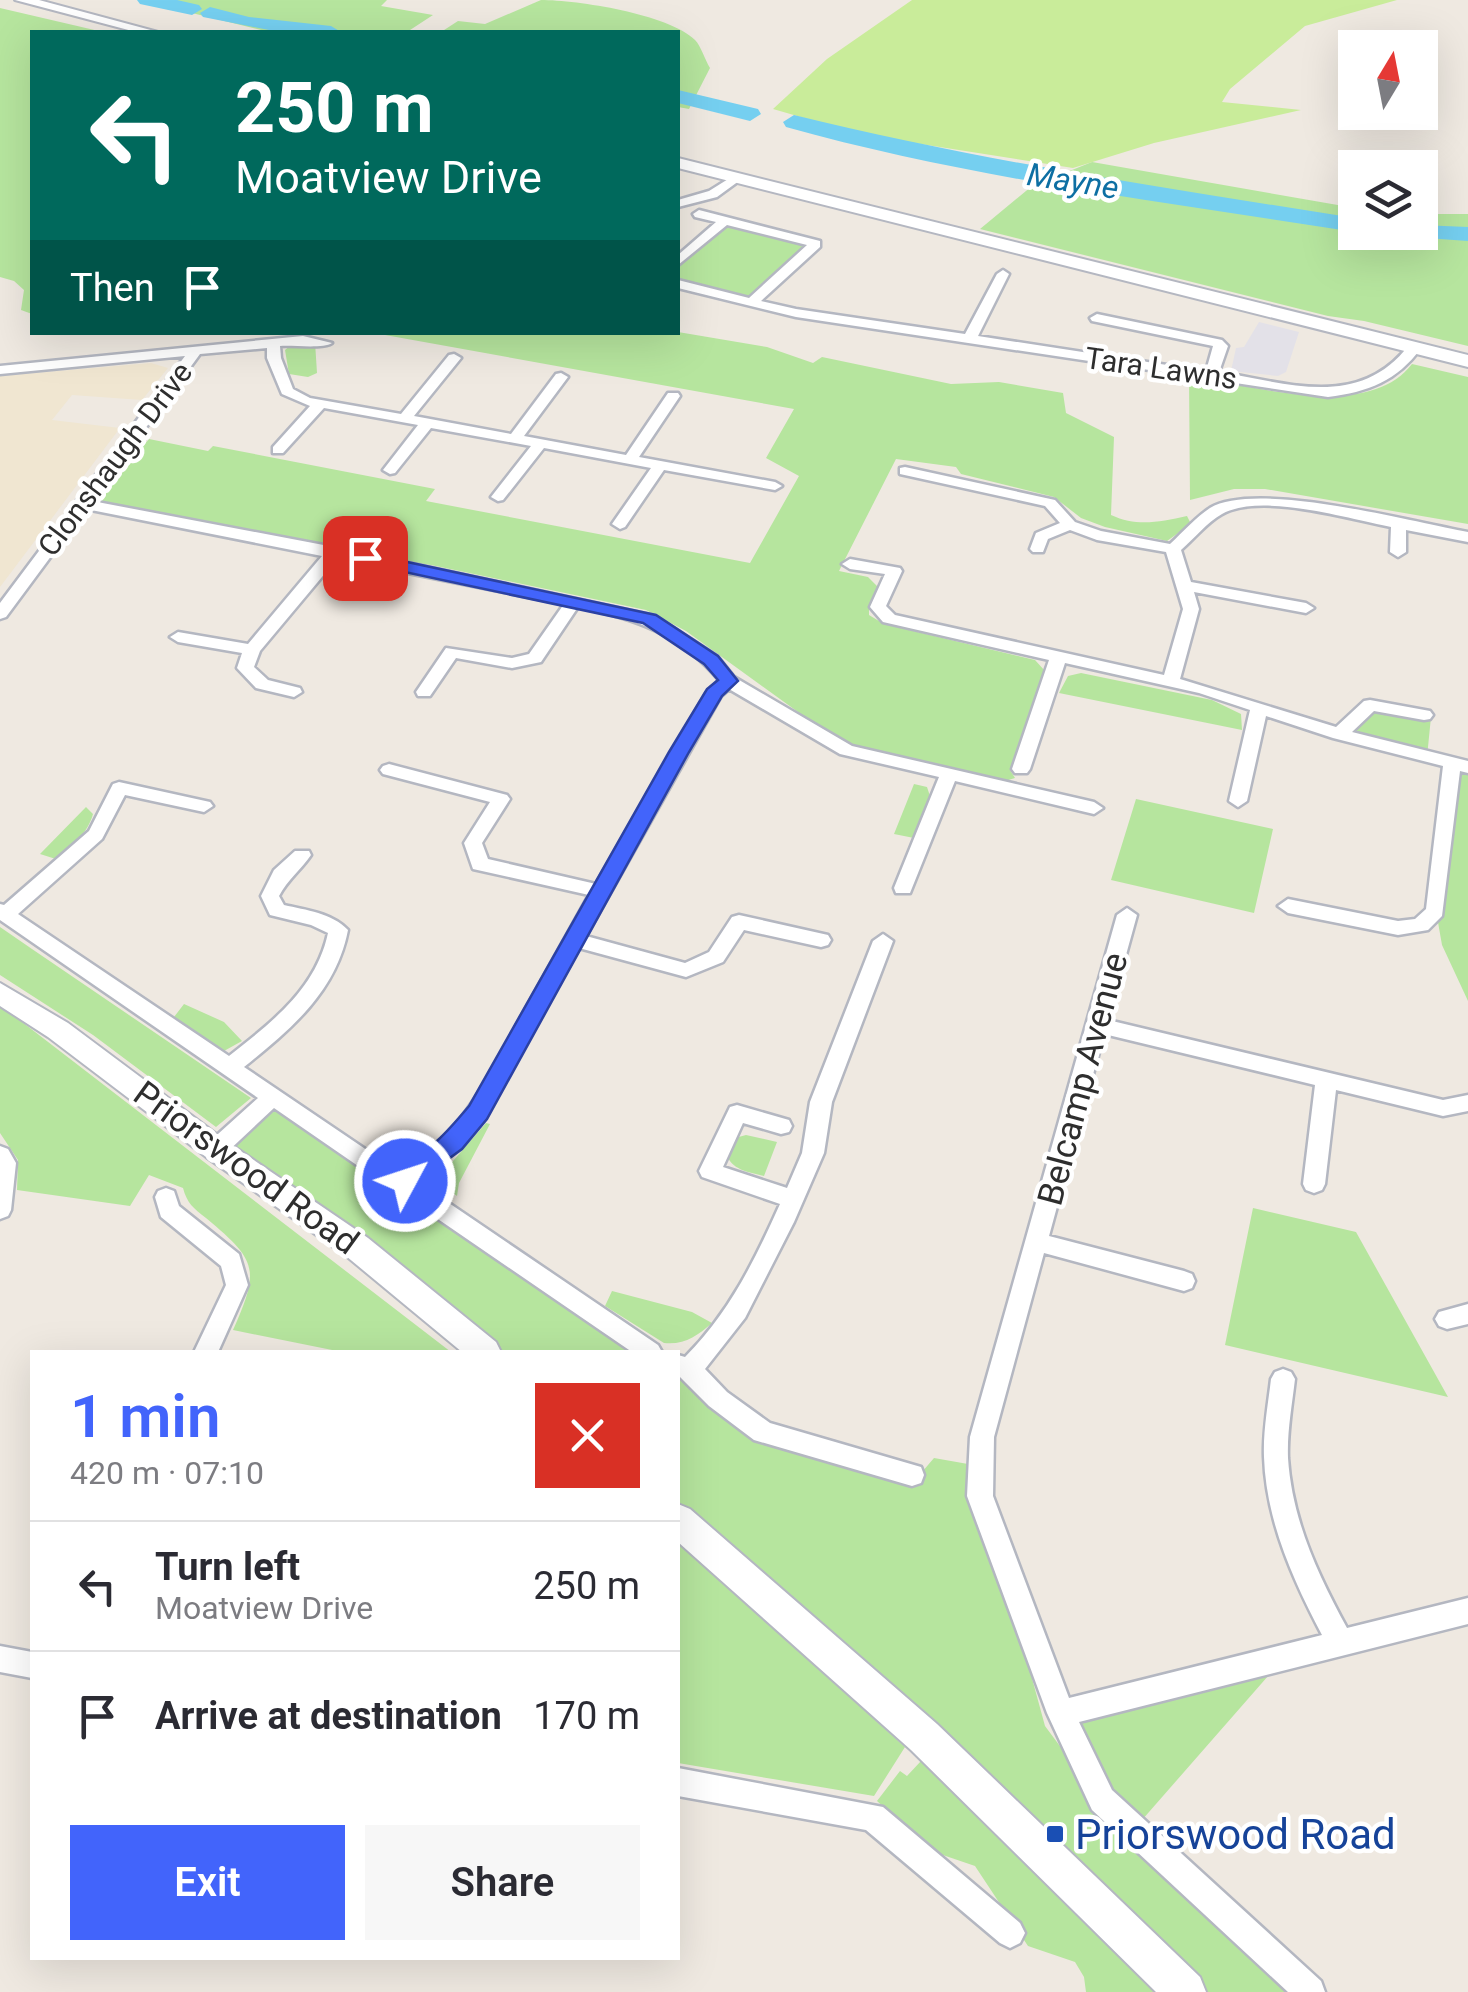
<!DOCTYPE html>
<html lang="en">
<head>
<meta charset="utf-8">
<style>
	:root { --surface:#fff; --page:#f7f7f7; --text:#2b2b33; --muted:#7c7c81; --line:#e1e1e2; --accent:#4264fb }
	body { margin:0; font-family:Roboto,sans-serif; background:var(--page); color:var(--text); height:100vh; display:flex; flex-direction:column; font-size:38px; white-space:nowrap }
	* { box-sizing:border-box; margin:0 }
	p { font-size:32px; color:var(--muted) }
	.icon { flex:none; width:55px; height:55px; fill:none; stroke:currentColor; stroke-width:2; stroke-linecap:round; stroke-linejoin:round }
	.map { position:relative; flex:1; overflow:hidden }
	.panel { position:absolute; left:30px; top:1350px; width:650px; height:610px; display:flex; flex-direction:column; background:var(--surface); border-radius:0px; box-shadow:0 10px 40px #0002 }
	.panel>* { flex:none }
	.top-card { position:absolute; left:30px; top:30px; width:650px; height:305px; border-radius:0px; box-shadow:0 10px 40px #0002; background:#00695c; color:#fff; overflow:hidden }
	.needle { width:65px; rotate:10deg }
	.buttons { position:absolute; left:1338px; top:30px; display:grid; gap:20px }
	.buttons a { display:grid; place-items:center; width:100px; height:100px; border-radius:0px; background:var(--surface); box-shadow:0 10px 40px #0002; font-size:50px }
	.pin { position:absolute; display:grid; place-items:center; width:85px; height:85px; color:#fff; margin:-42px; border-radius:20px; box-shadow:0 5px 15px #0006 }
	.me { position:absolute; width:110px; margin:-55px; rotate:50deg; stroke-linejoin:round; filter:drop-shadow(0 0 8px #0008) }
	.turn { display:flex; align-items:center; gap:35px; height:210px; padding:0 40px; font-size:45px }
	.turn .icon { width:130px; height:130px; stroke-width:2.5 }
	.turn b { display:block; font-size:70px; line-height:85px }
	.then { display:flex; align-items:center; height:95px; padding:0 40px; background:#0003; gap:20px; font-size:38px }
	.round { display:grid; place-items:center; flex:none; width:105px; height:105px; border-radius:0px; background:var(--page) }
	.headline { display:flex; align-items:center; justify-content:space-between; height:170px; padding:0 40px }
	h1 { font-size:60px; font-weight:600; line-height:75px; color:var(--accent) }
	.cta { display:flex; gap:20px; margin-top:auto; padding:20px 40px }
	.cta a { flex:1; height:115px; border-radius:0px; background:var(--accent); color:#fff; font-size:40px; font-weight:600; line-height:115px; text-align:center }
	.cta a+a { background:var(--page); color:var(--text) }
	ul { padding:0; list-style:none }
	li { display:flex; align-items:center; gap:30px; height:130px; padding:0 40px; border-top:2px solid var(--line) }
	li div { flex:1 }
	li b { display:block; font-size:38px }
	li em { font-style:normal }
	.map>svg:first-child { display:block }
	.industrial { fill:#e3e1e8 }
	.education { fill:#f0e6d1 }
	.green { fill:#b6e59e }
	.pitch { fill:#c9ec9a }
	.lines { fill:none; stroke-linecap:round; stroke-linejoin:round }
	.river { fill:#75cff0; fill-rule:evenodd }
	.street-casing { stroke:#b4b7c1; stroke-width:5 }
	.secondary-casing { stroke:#b4b7c1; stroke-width:4 }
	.street { fill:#fff; fill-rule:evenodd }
	.secondary { fill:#fff; fill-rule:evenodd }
	.route { fill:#4264fb; stroke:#2b41a3; stroke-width:2.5 }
	.transit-dot { fill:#1a4fb4; stroke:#fff; stroke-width:4 }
	.labels { text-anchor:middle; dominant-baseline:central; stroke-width:9; stroke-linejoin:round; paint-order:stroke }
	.far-street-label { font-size:30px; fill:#2e2e2e; stroke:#fff }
	.far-water-label { font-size:32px; font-style:italic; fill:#0d6fa3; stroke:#fff }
	.street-label { font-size:35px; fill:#2e2e2e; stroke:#fff }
	.near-transit-label { font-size:42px; fill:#164399; stroke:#fff; text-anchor:start }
</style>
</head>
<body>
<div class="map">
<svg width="1468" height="1992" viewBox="0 0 1468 1992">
	<rect width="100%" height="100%" fill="#efe9e1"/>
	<path class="industrial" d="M 1259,322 L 1299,332 L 1286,372 L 1278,376 L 1231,371 L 1236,348 L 1244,347 Z"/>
	<path class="education" d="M 151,363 L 168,368 L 142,400 L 72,395 L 52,420 L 120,428 L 0,587 L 0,376 Z"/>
	<path class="green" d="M 139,0 L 387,0 L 381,6 L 433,15 L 407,32 L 269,32 Z
		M 541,0 C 577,0 669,14 695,40 C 701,46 705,60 710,68 L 689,109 L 678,107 L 678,32 L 441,32 L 458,21 L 485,24 Z
		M 0,8 L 103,32 L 32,32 L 32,314 L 21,310 L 24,290 L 14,281 L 0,277 Z
		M 1092,162 L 1355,208 L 1355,232 L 1420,232 L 1420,214 L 1468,214 L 1468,346 L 1364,321 L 1328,316 L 980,229 L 1032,186 Z
		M 725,223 L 813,245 L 751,303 L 678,282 L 678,261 Z
		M 678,332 L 767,347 L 813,363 L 822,357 L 951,384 L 999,382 L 1063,393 L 1066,413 L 1114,437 L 1111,515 C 1137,527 1159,522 1187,516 L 1191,524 L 1167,541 L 1105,527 L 1081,518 L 1054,497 L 961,474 L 956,467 L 896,459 L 839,571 L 868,577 L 878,587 L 869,605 L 869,615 L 884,624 L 1035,660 L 1045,671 L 1010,770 L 1015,778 L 1005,781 L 969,774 L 876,753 L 834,738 L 686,631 L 646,610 L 431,565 L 334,552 L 96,502 L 149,439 L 208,451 L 213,446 L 435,489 L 426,501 L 750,563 L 799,476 L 766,458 L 794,409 L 374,333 Z
		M 315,342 L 317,373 L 308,377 L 289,374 L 285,350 L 291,345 Z
		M 1412,364 L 1468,377 L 1468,524 L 1265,489 L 1234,489 L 1190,500 L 1189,376 C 1251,385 1368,422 1412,364 Z
		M 1081,673 L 1212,700 L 1241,714 L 1242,730 L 1059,693 L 1068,676 Z
		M 1370,705 L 1431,717 L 1427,757 L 1340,734 Z
		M 1453,764 L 1468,767 L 1468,1001 L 1442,945 L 1436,911 Z
		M 914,784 L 927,787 L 930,796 L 914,838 L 894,834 Z
		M 1136,799 L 1273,829 L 1254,913 L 1111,880 Z
		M 86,807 L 93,814 C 88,833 72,846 59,860 L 40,854 Z
		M 0,927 L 32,949 L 251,1098 L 216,1127 L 93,1035 L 0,975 Z
		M 184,1004 L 224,1022 L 242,1041 L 224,1051 L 174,1017 Z
		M 0,1005 L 451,1352 L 342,1352 L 233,1330 C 261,1268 256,1260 206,1218 C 193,1208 187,1203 183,1188 L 149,1175 L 130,1206 L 17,1190 L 18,1160 L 0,1133 Z
		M 278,1099 L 651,1352 L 490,1352 L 340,1233 L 222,1151 Z
		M 486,1123 L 490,1124 L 459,1183 L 457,1196 L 439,1182 L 440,1176 Z
		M 746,1135 L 777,1142 L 764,1176 C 748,1172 731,1170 726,1153 L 735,1138 Z
		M 1253,1208 L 1356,1232 L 1448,1397 L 1225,1345 Z
		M 612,1291 L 692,1312 L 712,1323 C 697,1336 685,1345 664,1343 L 605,1306 Z
		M 678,1365 L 693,1372 L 767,1435 L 916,1479 L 934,1458 L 985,1467 L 983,1499 L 1045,1726 L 1111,1815 L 1063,1711 L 1282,1660 L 1128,1836 L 1295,1992 L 1188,1992 L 929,1738 L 678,1518 Z
		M 678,1541 L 905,1747 L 874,1796 L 678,1763 Z
		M 921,1761 L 1156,1992 L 1086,1992 L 1084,1977 L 1075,1962 L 1028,1946 L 975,1866 L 934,1852 L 877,1801 L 900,1771 L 907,1776 Z"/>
	<path class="pitch" d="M 912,0 L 1397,0 L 1305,26 L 1230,89 L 1222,102 L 1301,110 L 1154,143 L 1073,168 L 863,135 L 773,109 L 827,59 Z"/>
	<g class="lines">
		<path class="river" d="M 137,0 L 177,0 L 199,5 L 202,9 L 192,15 L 140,4 Z
			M 210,7 L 249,17 L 331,26 L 341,32 L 279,32 L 203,17 L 200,13 Z
			M 678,90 L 758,109 L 761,114 L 750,121 L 678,103 Z
			M 794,115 C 979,161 1167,188 1355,218 L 1355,232 C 1165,202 972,179 786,127 L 783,122 Z
			M 1420,225 L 1468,227 L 1468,241 L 1411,237 L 1408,232 L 1420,232 Z"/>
		<g class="street-casing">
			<path id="street" d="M 733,176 L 743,178 L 717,197 L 678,207 L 678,200 L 709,191 Z
				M 699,210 L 820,241 L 820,247 L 761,301 L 796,309 L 965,334 L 997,274 L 1003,270 L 1009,274 L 978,336 L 1206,371 L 1213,346 L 1092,321 L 1090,318 L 1097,314 L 1222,340 L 1228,346 L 1219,372 C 1288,383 1359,410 1409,345 L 1421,348 C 1397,381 1368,392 1328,397 L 796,317 L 678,288 L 678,280 L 749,298 L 807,245 L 727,225 L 678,265 L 678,255 L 716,222 L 695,217 L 693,214 Z
				M 303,336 L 332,343 C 323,349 294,345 280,346 L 281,358 L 293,389 L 310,398 L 401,414 L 449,355 L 454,354 L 461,358 L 414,416 L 511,434 L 556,374 L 561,373 L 568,377 L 524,436 L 626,455 L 668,393 L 678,393 L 680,396 L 639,457 L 775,482 L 782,486 L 775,490 L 664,470 L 625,527 L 620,529 L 612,524 L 651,468 L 544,448 L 503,500 L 498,501 L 491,497 L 531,446 L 431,428 L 395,473 L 390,474 L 383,470 L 418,425 L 324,408 L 283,453 L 273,453 L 273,447 L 310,406 L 282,394 L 267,358 L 267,348 L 200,354 L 92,501 L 334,547 L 655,616 L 717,656 L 734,677 L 852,746 L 1094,802 L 1103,808 L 1094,814 L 955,781 L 912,888 L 910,893 L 896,893 L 894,888 L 939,777 L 840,754 L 729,689 L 721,696 L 586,936 L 685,963 L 709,952 L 732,917 L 739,915 L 828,935 L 831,940 L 828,945 L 821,947 L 744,930 L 723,962 L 686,977 L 579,948 L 485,1118 L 444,1162 L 417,1176 L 418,1182 L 658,1345 L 662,1352 L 632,1352 L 400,1193 L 396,1181 L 374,1177 L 274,1108 L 224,1155 L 208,1155 L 205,1149 L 208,1143 L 258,1098 L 0,920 L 0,904 L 4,905 L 89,831 L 113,784 L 119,782 L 210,802 L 213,806 L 204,812 L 125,795 L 102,839 L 18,914 L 229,1056 C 272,1022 316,989 328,933 L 311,925 L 270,915 L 261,896 L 274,870 L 295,851 L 309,851 L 311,855 C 301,870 288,879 279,896 L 284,905 C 306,910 332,913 348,930 C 336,992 291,1029 244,1067 L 386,1163 C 451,1168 498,1057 525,1010 C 546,972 568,933 589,895 L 473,869 L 464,843 L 490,802 L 383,774 L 380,770 L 383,766 L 389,764 L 507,795 L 510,799 L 482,843 L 488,859 L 596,884 L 706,693 L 719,680 C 681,634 634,618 578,607 L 541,662 L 512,668 L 456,658 L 430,696 L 418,696 L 416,692 L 446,648 L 512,658 L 529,654 L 564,604 L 337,559 L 260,651 L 254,667 L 268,680 L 300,688 L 302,692 L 294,697 L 256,688 L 237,668 L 242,653 L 178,642 L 170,637 L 178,632 L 248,644 L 322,556 L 86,509 L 6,617 L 0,619 L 0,603 L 185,356 L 0,374 L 0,366 Z
				M 905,467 L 1055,500 L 1075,522 L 1101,531 L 1170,544 C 1183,532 1196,517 1210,508 C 1257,480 1412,522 1468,532 L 1468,542 L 1406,530 L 1406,552 L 1398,557 L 1390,552 L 1391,527 C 1349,519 1261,492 1222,514 C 1207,522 1194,539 1181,550 L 1191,582 L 1306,603 L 1314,608 L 1306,613 L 1194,592 L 1199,609 L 1180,679 L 1336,727 L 1364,701 L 1370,700 L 1430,711 L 1433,715 L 1430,719 L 1424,720 L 1374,711 L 1352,732 L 1468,761 L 1468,773 L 1460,771 L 1442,916 L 1428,930 L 1398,935 L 1288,913 L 1278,906 L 1288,899 L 1398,921 L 1415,919 L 1426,909 L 1443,766 L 1333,738 L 1266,716 L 1247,801 L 1238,807 L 1229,801 L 1250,710 L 1199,693 L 1065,663 L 1030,769 L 1027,773 L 1015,773 L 1012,769 L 1049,660 L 883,622 L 870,607 L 885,574 L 850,569 L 842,564 L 850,559 L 900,568 L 902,571 L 886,606 L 895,615 L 1164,675 L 1183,609 L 1166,552 L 1097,540 L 1070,530 L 1048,539 L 1043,552 L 1033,552 L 1030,549 L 1036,533 L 1060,523 L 1045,506 L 900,474 L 900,468 Z
				M 1127,908 L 1137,915 L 1108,1020 L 1443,1100 L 1468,1095 L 1468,1111 L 1443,1116 L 1336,1090 L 1325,1184 L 1322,1190 L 1314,1193 L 1306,1190 L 1303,1184 L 1315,1085 L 1104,1034 L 1049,1236 L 1184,1271 L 1192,1274 L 1195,1281 L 1192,1288 L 1184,1291 L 1044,1253 L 994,1437 L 993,1496 L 1069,1698 L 1322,1635 C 1293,1580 1266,1520 1264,1457 C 1263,1431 1268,1405 1271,1379 L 1275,1372 L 1283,1369 L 1291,1372 L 1295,1379 C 1292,1405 1287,1432 1288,1458 C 1292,1520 1318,1575 1347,1628 L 1468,1598 L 1468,1624 L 1079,1722 L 1112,1790 L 1321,1981 L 1325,1992 L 1288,1992 L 1092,1810 L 1047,1713 L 967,1496 L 970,1437 L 1117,915 Z
				M 883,934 L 893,941 L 832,1102 L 824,1153 L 794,1222 L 745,1318 L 705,1369 L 727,1392 L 770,1423 L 921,1467 L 924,1475 L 921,1483 L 912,1486 L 754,1440 L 709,1406 L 678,1375 L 678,1355 L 685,1357 C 729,1313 755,1260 780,1204 L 702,1177 L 699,1171 L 730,1107 L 737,1105 L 789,1120 L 792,1126 L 789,1132 L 781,1134 L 743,1123 L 723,1167 L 787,1188 L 802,1153 L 810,1102 L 873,941 Z
				M 0,1146 L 8,1149 L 16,1163 L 11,1210 L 8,1216 L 0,1219 Z
				M 166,1188 L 174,1191 L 179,1206 L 239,1254 L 248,1285 L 218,1352 L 194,1352 L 226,1285 L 221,1266 L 161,1217 L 155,1197 L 158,1191 Z
				M 1468,1304 L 1468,1324 L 1447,1329 L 1439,1326 L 1435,1319 L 1439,1312 Z
				M 0,1646 L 32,1652 L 32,1678 L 0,1672 Z
				M 678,1768 L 883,1807 L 1020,1923 L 1025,1933 L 1020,1943 L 1010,1948 L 1000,1943 L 866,1830 L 678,1796 Z"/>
		</g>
		<g class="secondary-casing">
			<path id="secondary" d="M 15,0 L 39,0 L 158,32 L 136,32 Z
				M 678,158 L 1468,355 L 1468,367 L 678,168 Z
				M 0,983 L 68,1023 L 226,1141 L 368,1238 L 496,1342 L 501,1352 L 462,1352 L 346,1256 L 206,1157 L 48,1037 L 0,1006 Z
				M 678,1504 L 690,1509 L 937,1724 L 1200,1977 L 1206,1992 L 1156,1992 L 911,1750 L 678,1542 Z"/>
		</g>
		<use href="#street" class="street"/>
		<use href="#secondary" class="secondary"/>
	</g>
	<path class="route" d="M 365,553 L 656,615 L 718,656 L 738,681 L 722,696 L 689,752 L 487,1119 L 462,1149 L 405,1191 L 396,1188 L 392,1181 L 396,1166 C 427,1156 449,1130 469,1106 L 669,752 L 707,689 L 718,680 L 704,664 L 643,623 L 358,562 L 358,554 Z"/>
	<rect class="transit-dot" x="1045" y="1824" width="20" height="20" rx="5"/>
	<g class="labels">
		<g class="far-street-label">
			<text transform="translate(1161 368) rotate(8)">Tara Lawns</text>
			<text transform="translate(115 459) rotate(-53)">Clonshaugh Drive</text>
		</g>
		<g class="far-water-label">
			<text transform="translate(1073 181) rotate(9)">Mayne</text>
		</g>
		<g class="street-label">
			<text transform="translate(1083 1079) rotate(-75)">Belcamp Avenue</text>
			<text transform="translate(246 1168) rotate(36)">Priorswood Road</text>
		</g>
		<g class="near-transit-label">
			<text x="1075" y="1834">Priorswood Road</text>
		</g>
	</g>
</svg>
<div class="buttons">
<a><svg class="needle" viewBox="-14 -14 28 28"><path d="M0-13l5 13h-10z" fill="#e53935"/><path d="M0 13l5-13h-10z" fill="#7c7c81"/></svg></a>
<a><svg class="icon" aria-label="layers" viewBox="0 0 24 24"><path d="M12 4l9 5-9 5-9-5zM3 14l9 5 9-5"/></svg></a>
</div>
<div class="pin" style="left:365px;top:558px;background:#d93025"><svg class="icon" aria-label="arrive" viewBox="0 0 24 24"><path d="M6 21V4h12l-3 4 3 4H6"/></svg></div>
<svg class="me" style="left:405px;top:1181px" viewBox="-20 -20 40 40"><circle r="17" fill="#4264fb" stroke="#fff" stroke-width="3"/><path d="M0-11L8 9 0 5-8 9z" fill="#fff"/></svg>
<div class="top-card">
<div class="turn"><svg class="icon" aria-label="left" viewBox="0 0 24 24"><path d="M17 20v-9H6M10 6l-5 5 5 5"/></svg><div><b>250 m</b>Moatview Drive</div></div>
<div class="then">Then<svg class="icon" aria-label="arrive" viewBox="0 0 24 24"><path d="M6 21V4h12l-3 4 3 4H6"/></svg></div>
</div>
<section class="panel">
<div class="headline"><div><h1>1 min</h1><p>420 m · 07:10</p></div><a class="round" style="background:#d93025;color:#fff"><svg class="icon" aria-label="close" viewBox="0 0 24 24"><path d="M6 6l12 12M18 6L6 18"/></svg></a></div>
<ul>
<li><svg class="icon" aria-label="left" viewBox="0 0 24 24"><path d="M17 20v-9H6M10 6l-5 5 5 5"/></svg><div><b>Turn left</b><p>Moatview Drive</p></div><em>250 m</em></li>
<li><svg class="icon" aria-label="arrive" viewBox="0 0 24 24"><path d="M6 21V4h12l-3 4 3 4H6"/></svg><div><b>Arrive at destination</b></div><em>170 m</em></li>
</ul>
<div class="cta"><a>Exit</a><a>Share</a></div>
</section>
</div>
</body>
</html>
